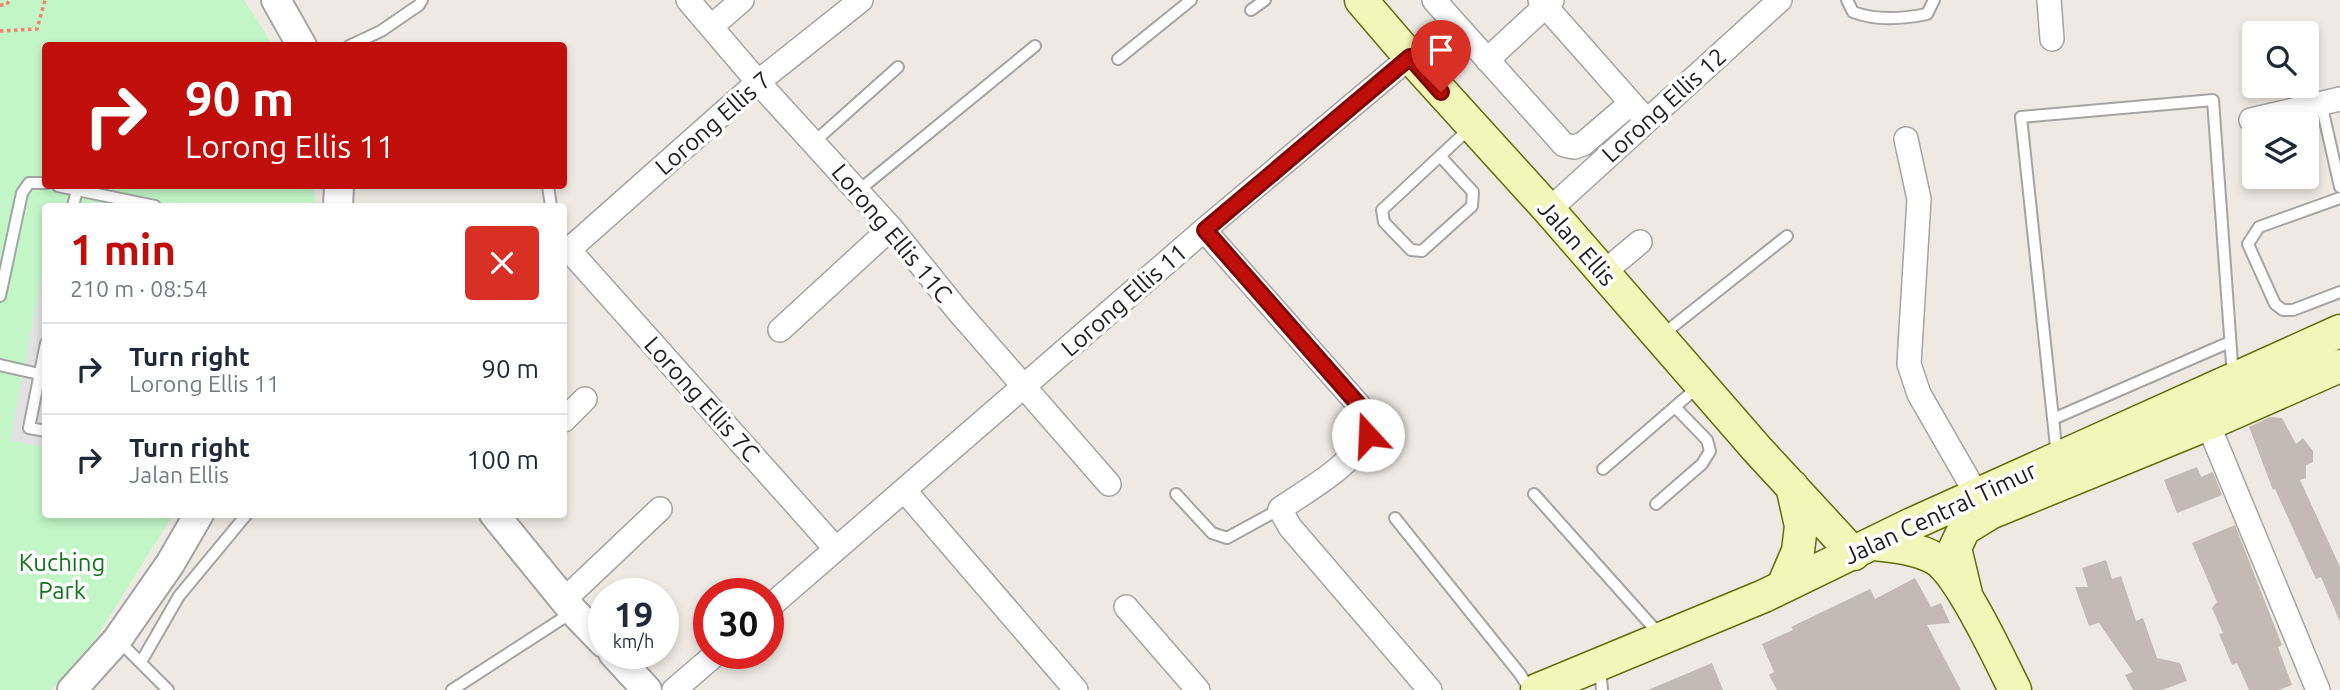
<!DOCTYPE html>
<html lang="en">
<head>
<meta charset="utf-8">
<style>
	:root { --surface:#fff; --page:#f2f2f3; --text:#1f2937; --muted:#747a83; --line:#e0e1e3; --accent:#c00f0a }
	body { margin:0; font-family:Ubuntu,sans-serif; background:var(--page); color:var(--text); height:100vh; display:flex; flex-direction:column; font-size:26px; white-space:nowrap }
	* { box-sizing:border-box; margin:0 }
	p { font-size:23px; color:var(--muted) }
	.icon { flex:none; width:38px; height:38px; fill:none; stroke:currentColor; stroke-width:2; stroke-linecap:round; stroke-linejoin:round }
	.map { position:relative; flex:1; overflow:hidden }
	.side { position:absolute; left:42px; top:203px; width:525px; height:315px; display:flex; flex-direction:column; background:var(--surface); border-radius:7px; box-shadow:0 4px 10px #0003 }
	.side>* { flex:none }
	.hud { position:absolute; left:42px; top:42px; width:525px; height:147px; border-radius:7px; box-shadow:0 4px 10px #0003; background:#c00f0a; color:#fff; overflow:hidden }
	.fabs { position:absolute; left:2242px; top:21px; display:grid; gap:14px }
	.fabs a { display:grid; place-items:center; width:77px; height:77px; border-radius:7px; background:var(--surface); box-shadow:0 4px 10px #0003; font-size:35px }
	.speed { position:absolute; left:588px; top:578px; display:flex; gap:14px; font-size:35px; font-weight:700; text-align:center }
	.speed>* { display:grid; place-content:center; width:91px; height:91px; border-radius:50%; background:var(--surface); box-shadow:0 4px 10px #0003; line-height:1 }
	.speed small { font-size:18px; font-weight:400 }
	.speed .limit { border:10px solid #d22; background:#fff; color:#111 }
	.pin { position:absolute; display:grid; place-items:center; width:60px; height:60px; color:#fff; margin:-72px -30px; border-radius:50% 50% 50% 0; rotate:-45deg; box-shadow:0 0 7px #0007 }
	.pin .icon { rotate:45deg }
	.me { position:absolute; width:77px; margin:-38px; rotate:340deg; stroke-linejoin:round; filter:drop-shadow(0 0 5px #0008) }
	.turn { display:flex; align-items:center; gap:24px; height:147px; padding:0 28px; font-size:32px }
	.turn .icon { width:91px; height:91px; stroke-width:2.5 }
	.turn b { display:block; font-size:49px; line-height:60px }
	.round { display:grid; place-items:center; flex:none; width:74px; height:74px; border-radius:7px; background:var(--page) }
	.head { display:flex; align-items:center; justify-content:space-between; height:119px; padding:0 28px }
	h1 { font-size:42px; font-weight:700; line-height:52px; color:var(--accent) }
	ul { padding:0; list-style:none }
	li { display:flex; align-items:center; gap:21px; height:91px; padding:0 28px; border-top:2px solid var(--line) }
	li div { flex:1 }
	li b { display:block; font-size:26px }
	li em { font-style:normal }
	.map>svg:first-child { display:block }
	.park { fill:#c2f6c7 }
	.parking { fill:#e1e1e1 }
	.building { fill:#c2bab3 }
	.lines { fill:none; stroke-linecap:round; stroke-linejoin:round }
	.service-casing { stroke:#a4a4a4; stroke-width:14 }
	.minor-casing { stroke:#a4a4a4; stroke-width:26 }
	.tertiary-casing { stroke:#a4a4a4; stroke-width:32 }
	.secondary-casing { stroke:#606e0a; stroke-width:35 }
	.path { stroke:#f2816f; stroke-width:3.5; stroke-dasharray:3.5 3.5; stroke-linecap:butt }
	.service { stroke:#fff; stroke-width:10 }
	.minor { stroke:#fff; stroke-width:23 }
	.tertiary { stroke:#fff; stroke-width:28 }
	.secondary { stroke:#f1f6b9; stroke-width:32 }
	.route-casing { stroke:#7d0a06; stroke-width:18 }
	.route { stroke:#c00f0a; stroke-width:12 }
	.labels { text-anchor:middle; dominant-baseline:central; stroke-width:7; stroke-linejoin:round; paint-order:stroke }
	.street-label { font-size:24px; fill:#1d1d1d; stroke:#fff }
	.park-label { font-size:24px; fill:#11751c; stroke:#fff }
</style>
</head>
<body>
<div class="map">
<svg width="2340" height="690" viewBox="0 0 2340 690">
	<rect width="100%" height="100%" fill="#eeeae3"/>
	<path class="park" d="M 0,0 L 244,0 L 267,35 L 271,45 L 46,46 L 46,186 L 313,186 L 316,206 L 46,206 L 46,514 L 173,515 L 84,657 L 51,690 L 0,690 Z"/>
	<path class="parking" d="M 45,257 L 45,448 L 10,440 Z"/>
	<path class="building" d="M 2270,417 L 2282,418 L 2296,444 L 2303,438 L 2313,451 L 2313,462 L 2306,465 L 2306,478 L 2300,480 L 2340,567 L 2340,622 L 2321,577 L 2316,579 L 2275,489 L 2273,490 L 2249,427 Z
		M 2197,467 L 2201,477 L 2213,472 L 2222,495 L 2177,513 L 2164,480 Z
		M 2235,525 L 2282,645 L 2278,647 L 2292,685 L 2279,690 L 2249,690 L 2237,663 L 2232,665 L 2219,634 L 2223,633 L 2212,608 L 2217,602 L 2192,543 Z
		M 2106,560 L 2112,579 L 2121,576 L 2136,621 L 2143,618 L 2157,658 L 2180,663 L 2187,681 L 2162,690 L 2133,690 L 2125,675 L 2133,672 L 2099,623 L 2089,626 L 2075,587 L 2088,587 L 2082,568 Z
		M 1915,578 L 1931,607 L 1941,603 L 1950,623 L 1927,625 L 1961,690 L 1777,690 L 1769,675 L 1774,672 L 1762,644 L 1793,630 L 1791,627 L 1870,589 L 1875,599 Z
		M 1712,663 L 1723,690 L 1648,690 Z"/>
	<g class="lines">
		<g class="service-casing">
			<path id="service" d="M 1847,0 L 1853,12 C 1877,21 1902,19 1927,14 L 1934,0
				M 1251,10 L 1265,0
				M 349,46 L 381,31 L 419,5 L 422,0
				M 1118,59 L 1191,0
				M 2321,103 L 2340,187
				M 814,142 L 898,67
				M 1440,156 L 1473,192 L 1472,206 L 1422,251 L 1411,250 L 1384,222 L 1382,210 L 1470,128
				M 58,186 L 77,190
				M 548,186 L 551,206
				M 858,191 L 1035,46
				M 2340,198 L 2259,227 L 2248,244 L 2275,304 L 2283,310 L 2293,310 L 2340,292
				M 73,206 L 77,190 L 155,206
				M 0,296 L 22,193 L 29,183 L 46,183
				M 1662,335 L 1787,236
				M 46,343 L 29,428 L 46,431
				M 0,365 L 39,374
				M 2053,419 L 2230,342
				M 2057,456 L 2021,117 L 2213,100 L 2233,377
				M 1603,469 L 1699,386
				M 1176,494 L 1212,533 L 1227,538 L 1280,509
				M 1534,494 L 1660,635
				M 1656,504 L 1702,464 L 1710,451 L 1707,440 L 1675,407
				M 1395,518 L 1520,674 L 1530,690
				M 118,640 L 168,690
				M 141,662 L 179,596 L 247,514
				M 1600,667 L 1602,690
				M 452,690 L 571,613"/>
		</g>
		<g class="minor-casing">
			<path id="minor" d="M 688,0 L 758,82 L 891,228 L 958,311 L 1109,484
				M 1434,0 L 1564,145 L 1574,147 L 1583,144 L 1631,103
				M 1540,0 L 1640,113
				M 2049,0 L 2052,39
				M 711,27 L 742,0
				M 1487,60 L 1552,0
				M 2251,120 L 2340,99
				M 1906,139 L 1919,199 L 1909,364 L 1919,394 L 1977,495
				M 1549,210 L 1780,0
				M 1204,230 L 1365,412 L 1368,435 C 1347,469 1312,487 1280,509 L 1290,527 L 1430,690
				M 569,250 L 836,549
				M 564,254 L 758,82 L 861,0
				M 1603,273 L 1640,242
				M 780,330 L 891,228
				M 564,420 L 585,399
				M 2208,424 L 2318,690
				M 904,490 L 1076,690
				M 565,599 L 660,509
				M 1126,607 L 1198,690
				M 768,608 L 1204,230 L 1410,57
				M 674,690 L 717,653"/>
		</g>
		<g class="tertiary-casing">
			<path id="tertiary" d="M 276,0 L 302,46
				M 338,206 L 339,186
				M 494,514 L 573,611 L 604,643
				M 613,653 L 647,690
				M 72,690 L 117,640 L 170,564 L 199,514"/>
		</g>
		<g class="secondary-casing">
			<path id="secondary" d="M 1361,0 L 1410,57 L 1549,210 L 1757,449 L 1854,554
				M 1872,544 C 1893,546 1917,548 1936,559 C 1961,575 2000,660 2015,690
				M 1783,586 L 1798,551 L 1801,526 L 1792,486
				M 1967,598 L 1955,548 L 1964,529 L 1990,513 L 2208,424 L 2340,366
				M 1537,690 L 1764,596 L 1912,524 L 2340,331"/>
		</g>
		<path class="path" d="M 0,5 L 6,5 L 10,0
			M 0,31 L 37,29 L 45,0"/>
		<use href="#service" class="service"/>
		<use href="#minor" class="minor"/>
		<use href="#tertiary" class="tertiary"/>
		<use href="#secondary" class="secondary"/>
	</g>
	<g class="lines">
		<g class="route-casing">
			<path id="route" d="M 1368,435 L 1365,412 L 1205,230 L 1410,57 L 1441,92"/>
		</g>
		<use href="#route" class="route"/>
	</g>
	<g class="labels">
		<g class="street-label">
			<text transform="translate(1664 105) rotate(-42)">Lorong Ellis 12</text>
			<text transform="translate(713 123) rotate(-41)">Lorong Ellis 7</text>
			<text transform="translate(892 233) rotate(50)">Lorong Ellis 11C</text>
			<text transform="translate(1577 243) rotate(49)">Jalan Ellis</text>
			<text transform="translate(1124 300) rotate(-41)">Lorong Ellis 11</text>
			<text transform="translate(702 399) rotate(48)">Lorong Ellis 7C</text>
			<text transform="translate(1940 513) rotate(-25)">Jalan Central Timur</text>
		</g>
		<g class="park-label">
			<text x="62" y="562">Kuching<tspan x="62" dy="28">Park</tspan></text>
		</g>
	</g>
</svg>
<div class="fabs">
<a><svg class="icon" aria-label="search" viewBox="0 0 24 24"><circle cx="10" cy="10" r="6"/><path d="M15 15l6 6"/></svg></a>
<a><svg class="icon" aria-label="layers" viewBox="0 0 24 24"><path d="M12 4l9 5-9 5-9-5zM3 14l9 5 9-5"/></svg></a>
</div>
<div class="speed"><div>19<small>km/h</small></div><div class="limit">30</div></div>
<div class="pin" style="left:1441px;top:92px;background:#d93025"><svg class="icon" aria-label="arrive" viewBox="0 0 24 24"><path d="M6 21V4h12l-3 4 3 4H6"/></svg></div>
<svg class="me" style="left:1368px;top:435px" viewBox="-20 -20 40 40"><circle r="19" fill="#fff"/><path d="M0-13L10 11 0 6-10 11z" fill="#c00f0a"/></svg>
<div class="hud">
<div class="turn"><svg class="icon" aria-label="right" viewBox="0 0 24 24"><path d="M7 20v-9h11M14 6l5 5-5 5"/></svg><div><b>90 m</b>Lorong Ellis 11</div></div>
</div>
<section class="side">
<div class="head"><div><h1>1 min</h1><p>210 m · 08:54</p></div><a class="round" style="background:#d93025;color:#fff"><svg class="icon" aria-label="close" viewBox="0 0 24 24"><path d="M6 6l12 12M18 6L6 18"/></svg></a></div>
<ul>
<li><svg class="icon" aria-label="right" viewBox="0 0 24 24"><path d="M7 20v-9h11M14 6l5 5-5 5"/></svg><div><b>Turn right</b><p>Lorong Ellis 11</p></div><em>90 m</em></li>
<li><svg class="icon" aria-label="right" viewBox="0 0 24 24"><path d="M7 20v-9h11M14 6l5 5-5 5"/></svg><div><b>Turn right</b><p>Jalan Ellis</p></div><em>100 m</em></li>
</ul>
</section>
</div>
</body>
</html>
